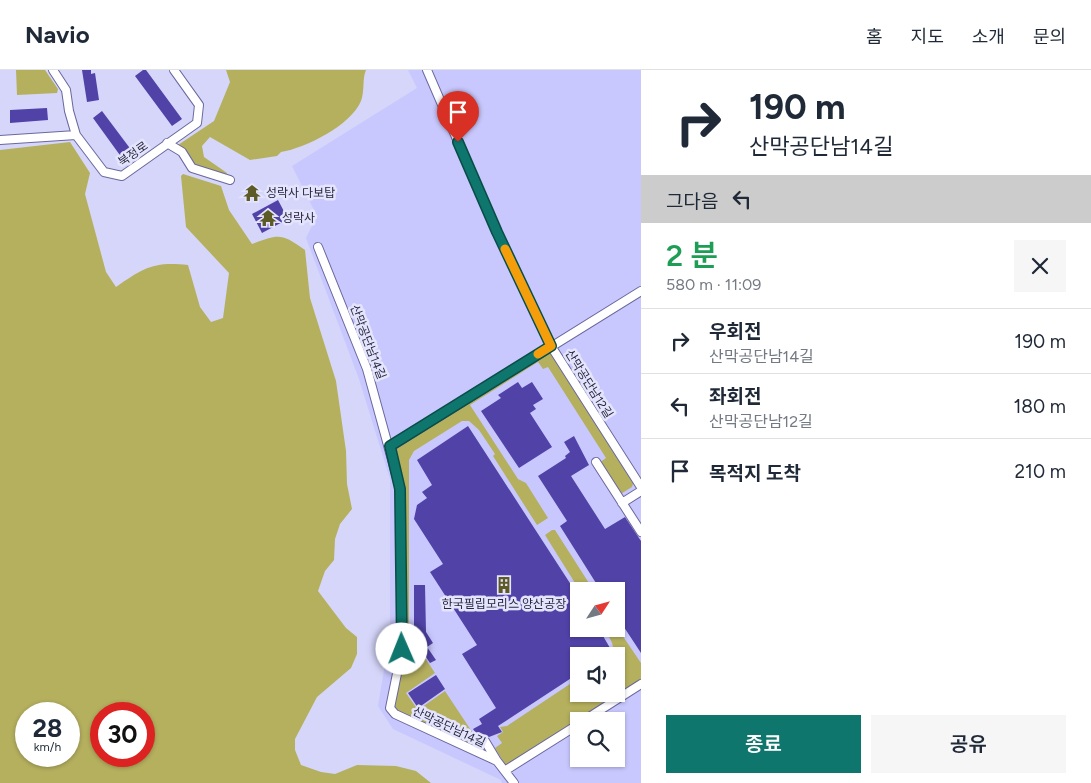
<!DOCTYPE html>
<html lang="ko">
<head>
<meta charset="utf-8">
<style>
	:root { --surface:#fff; --page:#f6f6f7; --text:#1f2937; --muted:#747a83; --line:#e0e1e3; --accent:#0f766e }
	body { margin:0; font-family:Figtree,"Noto Sans KR",sans-serif; background:var(--page); color:var(--text); height:100vh; display:flex; flex-direction:column; font-size:19px; white-space:nowrap }
	* { box-sizing:border-box; margin:0 }
	p { font-size:16px; color:var(--muted) }
	.icon { flex:none; width:28px; height:28px; fill:none; stroke:currentColor; stroke-width:2; stroke-linecap:round; stroke-linejoin:round }
	.map { position:relative; flex:1; overflow:hidden }
	.drawer { display:flex; flex-direction:column; background:var(--surface); width:450px }
	.drawer>* { flex:none }
	.banner { background:#fff; color:var(--text); overflow:hidden }
	.needle { width:32px; rotate:54deg }
	.fabs { position:absolute; left:570px; top:512px; display:grid; gap:10px }
	.fabs a { display:grid; place-items:center; width:55px; height:55px; border-radius:0px; background:var(--surface); box-shadow:0 1px 4px #0004; font-size:25px }
	.speed { position:absolute; left:15px; top:632px; display:flex; gap:10px; font-size:25px; font-weight:700; text-align:center }
	.speed>* { display:grid; place-content:center; width:65px; height:65px; border-radius:50%; background:var(--surface); box-shadow:0 1px 4px #0004; line-height:1 }
	.speed small { font-size:12px; font-weight:400 }
	.speed .limit { border:8px solid #d22; background:#fff; color:#111 }
	.pin { position:absolute; display:grid; place-items:center; width:42px; height:42px; color:#fff; margin:-51px -21px; border-radius:50% 50% 50% 0; rotate:-45deg; box-shadow:0 0 5px #0007 }
	.pin .icon { rotate:45deg }
	.me { position:absolute; width:55px; margin:-28px; rotate:359deg; stroke-linejoin:round; filter:drop-shadow(0 0 4px #0008) }
	.turn { display:flex; align-items:center; gap:18px; height:105px; padding:0 25px; font-size:22px }
	.turn .icon { width:65px; height:65px; stroke-width:2.5 }
	.turn b { display:block; font-size:35px; line-height:42px }
	.then { display:flex; align-items:center; height:48px; padding:0 25px; background:#0003; gap:10px; font-size:19px }
	.round { display:grid; place-items:center; flex:none; width:52px; height:52px; border-radius:0px; background:var(--page) }
	.head { display:flex; align-items:center; justify-content:space-between; height:85px; padding:0 25px }
	h1 { font-size:30px; font-weight:600; line-height:38px; color:#1e9e55 }
	.action { display:flex; gap:10px; margin-top:auto; padding:10px 25px }
	.action a { flex:1; height:58px; border-radius:0px; background:var(--accent); color:#fff; font-size:20px; font-weight:600; line-height:58px; text-align:center }
	.action a+a { background:var(--page); color:var(--text) }
	ul { padding:0; list-style:none }
	li { display:flex; align-items:center; gap:15px; height:65px; padding:0 25px; border-top:1px solid var(--line) }
	li div { flex:1 }
	li b { display:block; font-size:19px }
	li em { font-style:normal }
	header { display:flex; align-items:center; gap:30px; box-sizing:border-box; height:70px; padding:0 25px; background:var(--surface); border-bottom:1px solid var(--line) }
	header strong { font-size:24px }
	nav { display:flex; gap:28px; margin-inline-start:auto; font-size:18px }
	main { display:flex; flex:1; min-height:0 }
	.map>svg:first-child { display:block }
	.built { fill:#c8c8fe; fill-rule:evenodd }
	.green { fill:#b5b05e; fill-rule:evenodd }
	.building { fill:#5142a8 }
	.lines { fill:none; stroke-linecap:round; stroke-linejoin:round }
	.minor-casing { stroke:#6a689e; stroke-width:10 }
	.minor { stroke:#fff; stroke-width:8 }
	.route-casing { stroke:#0a4d48; stroke-width:12 }
	.route { stroke:#0f766e; stroke-width:9 }
	.slow { stroke:#f59e0b; stroke-width:9 }
	.labels { text-anchor:middle; dominant-baseline:central; stroke-width:5; stroke-linejoin:round; paint-order:stroke }
	.street-label { font-size:12px; fill:#2a2941; stroke:#e4e4fd }
	.poi-label { font-size:12px; fill:#2a2941; stroke:#e4e4fd; text-anchor:start }
</style>
</head>
<body>
<header>
<strong>Navio</strong>
<nav><a>홈</a><a>지도</a><a>소개</a><a>문의</a></nav>
</header>
<main>
<div class="map">
<svg width="641" height="713" viewBox="0 0 641 713">
	<rect width="100%" height="100%" fill="#d5d6fa"/>
	<path class="built" d="M 408,0 L 641,0 L 641,713 L 502,713 L 501,710 L 393,659 L 378,636 L 390,564 L 390,409 L 359,309 L 306,168 L 317,146 L 292,96 L 417,18 ZM 579,521 L 616,521 L 616,559 L 579,559 ZM 579,586 L 616,586 L 616,624 L 579,624 ZM 579,651 L 616,651 L 616,689 L 579,689 Z"/>
	<path class="green" d="M 16,0 L 45,0 L 58,19 L 57,23 L 17,25 Z
		M 226,0 L 366,0 C 362,9 365,20 361,31 C 351,55 306,78 281,82 L 277,86 L 250,90 L 210,67 L 202,76 L 204,87 L 227,103 L 226,105 L 195,96 L 178,75 L 214,51 L 230,12 Z
		M 70,72 L 90,103 L 85,124 L 106,202 L 116,217 C 143,198 154,191 188,195 L 200,237 L 211,252 L 223,248 L 229,203 L 186,157 L 181,106 L 183,104 L 221,116 L 229,140 L 252,174 C 279,164 281,163 305,180 L 310,228 L 336,311 L 346,381 L 347,414 L 352,439 L 340,454 L 335,469 L 334,490 L 325,501 L 318,521 L 346,558 L 357,567 L 357,584 L 351,598 L 317,627 L 295,669 L 295,680 L 301,695 L 321,702 L 335,704 L 357,695 L 396,696 L 416,701 L 431,713 L 0,713 L 0,80 ZM 26,644 L 69,644 L 69,686 L 26,686 ZM 101,644 L 144,644 L 144,686 L 101,686 Z
		M 551,276 L 634,411 L 632,417 L 619,425 L 599,393 L 606,388 L 548,297 L 543,299 L 538,292 L 470,335 L 518,409 L 526,413 L 548,448 L 537,455 L 493,386 L 495,384 L 479,360 L 469,351 L 462,351 L 414,381 L 409,390 L 409,564 L 435,603 L 406,623 L 418,640 L 445,621 L 488,686 L 392,641 L 402,579 L 400,419 L 390,377 Z
		M 552,460 L 555,460 L 594,521 L 582,521 L 577,512 L 575,513 L 545,465 Z
		M 616,556 L 641,593 L 641,613 L 506,696 L 495,678 L 502,673 L 497,666 L 503,662 L 500,657 L 507,656 L 579,608 L 579,624 L 616,624 L 616,586 L 610,586 C 617,576 610,569 604,559 L 616,559 Z"/>
	<path class="building" d="M 82,0 L 91,0 L 91,4 L 95,3 L 99,30 L 87,32 Z
		M 143,0 L 146,0 L 182,49 L 172,56 L 135,6 Z
		M 47,38 L 48,50 L 10,53 L 10,40 Z
		M 102,41 L 132,81 L 122,88 L 93,48 Z
		M 254,116 L 259,125 L 250,130 L 245,120 Z
		M 278,130 L 288,149 L 262,163 L 252,144 Z
		M 518,312 L 522,318 L 532,312 L 543,329 L 533,335 L 536,339 L 530,343 L 552,377 L 519,398 L 481,341 L 501,328 L 498,325 Z
		M 468,356 L 579,527 L 579,559 L 599,559 L 610,578 L 604,586 L 579,586 L 579,603 L 498,656 L 502,662 L 489,667 L 483,666 L 480,669 L 473,659 L 482,654 L 479,649 L 496,638 L 462,584 L 477,575 L 430,502 L 443,494 L 414,449 L 417,435 L 427,428 L 422,422 L 432,415 L 417,390 Z
		M 574,366 L 589,395 L 571,406 L 605,459 L 625,447 L 641,471 L 641,583 L 616,545 L 616,521 L 601,521 L 560,456 L 567,451 L 538,406 L 566,388 L 565,386 L 570,382 L 564,372 Z
		M 414,515 L 425,515 L 426,562 L 433,573 L 427,577 L 436,590 L 430,593 L 414,569 Z
		M 436,605 L 445,619 L 418,638 L 408,623 Z"/>
	<g class="lines">
		<g class="minor-casing">
			<path id="minor" d="M 53,0 L 66,20 L 69,41 L 76,65 L 104,102 L 122,106 L 197,53 L 199,35 L 174,0
				M 427,0 L 497,162 L 551,276 L 641,417
				M 0,70 L 76,65
				M 167,73 L 182,82 L 192,98 L 230,110
				M 318,177 L 367,299 L 400,419 L 402,579 L 390,638 L 395,644 L 497,691 L 514,713
				M 390,377 L 641,221
				M 596,392 L 641,462
				M 622,433 L 641,421
				M 583,651 L 641,614
				M 485,671 L 497,691
				M 506,700 L 579,654"/>
		</g>
		<use href="#minor" class="minor"/>
	</g>
	<g class="lines">
		<g class="route-casing">
			<path id="route" d="M 402,579 L 400,419 L 390,376 L 551,276 L 497,162 L 458,72"/>
		</g>
		<use href="#route" class="route"/>
		<path class="slow" d="M 505,179 L 551,276 L 538,284"/>
	</g>
	<defs>
		<g id="temple-bare" transform="scale(1.35)"><path d="M0-6L5-2H3V0L6.5 2.5H4V6H1.5V3h-3V6H-4V2.5H-6.5L-3 0V-2H-5Z" fill="#5e5a26" stroke="#e4e4fd" stroke-width="2.5" paint-order="stroke"/></g>
		<g id="building-bare" transform="scale(1.35)"><path d="M-4-6H4V6H1V3H-1V6H-4ZM-2.5-4.3h1.7v1.8h-1.7ZM.8-4.3h1.7v1.8H.8ZM-2.5-1h1.7V.8h-1.7ZM.8-1h1.7V.8H.8Z" fill="#5e5a26" stroke="#e4e4fd" stroke-width="2.5" paint-order="stroke"/></g>
	</defs>
	<g fill-rule="evenodd">
		<use href="#temple-bare" x="252" y="123"/>
		<use href="#temple-bare" x="268" y="148"/>
		<use href="#building-bare" x="504" y="515"/>
	</g>
	<g class="labels">
		<g class="street-label">
			<text transform="translate(133 84) rotate(-35)">북정로</text>
			<text transform="translate(368 272) rotate(69)">산막공단남14길</text>
			<text transform="translate(589 314) rotate(58)">산막공단남12길</text>
			<text transform="translate(449 657) rotate(25)">산막공단남14길</text>
		</g>
		<g class="poi-label">
			<text x="266" y="123">성락사 다보탑</text>
			<text x="282" y="148">성락사</text>
			<text x="504" y="534" text-anchor="middle">한국필립모리스 양산공장</text>
		</g>
	</g>
</svg>
<div class="fabs">
<a><svg class="needle" viewBox="-14 -14 28 28"><path d="M0-13l5 13h-10z" fill="#e53935"/><path d="M0 13l5-13h-10z" fill="#747a83"/></svg></a>
<a><svg class="icon" aria-label="sound" viewBox="0 0 24 24"><path d="M4 9h4l5-4v14l-5-4H4zM17 9q2 3 0 6"/></svg></a>
<a><svg class="icon" aria-label="search" viewBox="0 0 24 24"><circle cx="10" cy="10" r="6"/><path d="M15 15l6 6"/></svg></a>
</div>
<div class="speed"><div>28<small>km/h</small></div><div class="limit">30</div></div>
<div class="pin" style="left:458px;top:72px;background:#d93025"><svg class="icon" aria-label="arrive" viewBox="0 0 24 24"><path d="M6 21V4h12l-3 4 3 4H6"/></svg></div>
<svg class="me" style="left:402px;top:579px" viewBox="-20 -20 40 40"><circle r="19" fill="#fff"/><path d="M0-13L10 11 0 6-10 11z" fill="#0f766e"/></svg>
</div>
<section class="drawer">
<div class="banner">
<div class="turn"><svg class="icon" aria-label="right" viewBox="0 0 24 24"><path d="M7 20v-9h11M14 6l5 5-5 5"/></svg><div><b>190 m</b>산막공단남14길</div></div>
<div class="then">그다음<svg class="icon" aria-label="left" viewBox="0 0 24 24"><path d="M17 20v-9H6M10 6l-5 5 5 5"/></svg></div>
</div>
<div class="head"><div><h1>2 분</h1><p>580 m · 11:09</p></div><a class="round"><svg class="icon" aria-label="close" viewBox="0 0 24 24"><path d="M6 6l12 12M18 6L6 18"/></svg></a></div>
<ul>
<li><svg class="icon" aria-label="right" viewBox="0 0 24 24"><path d="M7 20v-9h11M14 6l5 5-5 5"/></svg><div><b>우회전</b><p>산막공단남14길</p></div><em>190 m</em></li>
<li><svg class="icon" aria-label="left" viewBox="0 0 24 24"><path d="M17 20v-9H6M10 6l-5 5 5 5"/></svg><div><b>좌회전</b><p>산막공단남12길</p></div><em>180 m</em></li>
<li><svg class="icon" aria-label="arrive" viewBox="0 0 24 24"><path d="M6 21V4h12l-3 4 3 4H6"/></svg><div><b>목적지 도착</b></div><em>210 m</em></li>
</ul>
<div class="action"><a>종료</a><a>공유</a></div>
</section>
</main>
</body>
</html>
